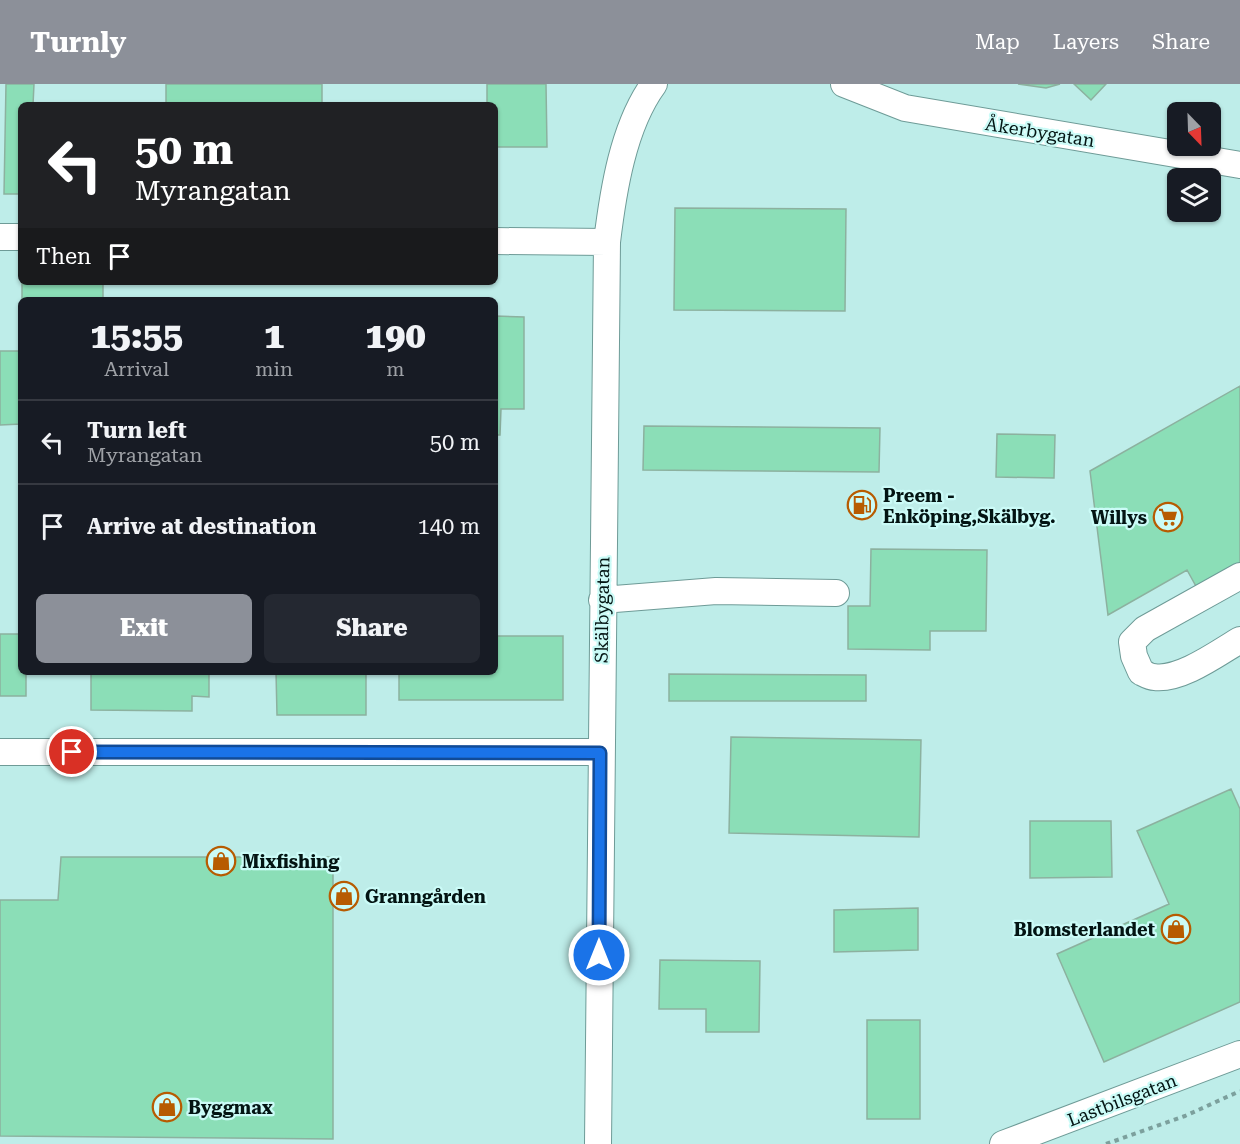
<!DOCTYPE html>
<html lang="en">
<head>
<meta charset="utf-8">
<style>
	:root { --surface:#171b24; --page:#242831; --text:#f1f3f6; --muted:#9ea1a6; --line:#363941; --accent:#8c9099 }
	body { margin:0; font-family:"Roboto Serif",serif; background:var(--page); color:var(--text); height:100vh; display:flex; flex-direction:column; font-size:22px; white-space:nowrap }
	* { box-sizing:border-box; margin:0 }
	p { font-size:20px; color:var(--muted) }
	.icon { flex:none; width:33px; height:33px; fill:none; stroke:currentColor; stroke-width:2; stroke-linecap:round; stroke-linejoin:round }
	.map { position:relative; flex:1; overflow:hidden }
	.sheet { position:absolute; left:18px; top:213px; width:480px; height:378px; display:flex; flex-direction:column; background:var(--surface); border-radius:9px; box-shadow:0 2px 4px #0004 }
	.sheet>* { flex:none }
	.guide { position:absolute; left:18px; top:18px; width:480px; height:183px; border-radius:9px; box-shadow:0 2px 4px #0004; background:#202124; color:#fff; overflow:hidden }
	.needle { width:39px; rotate:157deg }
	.buttons { position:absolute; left:1167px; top:18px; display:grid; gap:12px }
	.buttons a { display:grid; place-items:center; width:54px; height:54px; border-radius:9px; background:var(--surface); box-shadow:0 2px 4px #0004; font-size:30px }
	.pin { position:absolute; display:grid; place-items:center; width:51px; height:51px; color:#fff; margin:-26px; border:3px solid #fff; border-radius:50%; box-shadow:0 2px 6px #0007 }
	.me { position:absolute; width:66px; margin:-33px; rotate:0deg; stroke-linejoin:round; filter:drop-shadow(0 0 4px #0008) }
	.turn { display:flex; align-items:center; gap:21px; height:126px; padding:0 18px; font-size:27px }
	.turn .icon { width:78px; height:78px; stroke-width:2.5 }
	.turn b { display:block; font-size:42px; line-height:51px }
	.then { display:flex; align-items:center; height:57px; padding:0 18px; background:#0003; gap:12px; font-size:22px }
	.eta { display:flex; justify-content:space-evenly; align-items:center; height:102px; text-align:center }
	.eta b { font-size:36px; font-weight:800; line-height:42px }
	.button { display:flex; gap:12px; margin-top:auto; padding:12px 18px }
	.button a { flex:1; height:69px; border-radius:9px; background:var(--accent); color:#fff; font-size:24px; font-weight:800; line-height:69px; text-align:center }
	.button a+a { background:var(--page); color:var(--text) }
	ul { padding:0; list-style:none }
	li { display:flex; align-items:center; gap:18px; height:84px; padding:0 18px; border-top:2px solid var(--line) }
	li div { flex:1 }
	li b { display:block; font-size:22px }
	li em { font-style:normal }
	header { display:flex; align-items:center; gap:36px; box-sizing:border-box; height:84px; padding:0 30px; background:var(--accent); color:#fff }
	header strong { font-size:28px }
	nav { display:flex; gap:33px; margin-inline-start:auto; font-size:21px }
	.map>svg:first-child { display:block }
	.building { fill:#8bdeb7; stroke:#8cb19f; stroke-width:1.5 }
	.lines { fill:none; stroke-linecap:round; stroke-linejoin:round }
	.minor-casing { stroke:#6e9b97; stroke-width:28 }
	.path { stroke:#7ca09d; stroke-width:4; stroke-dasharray:4.5 4.5; stroke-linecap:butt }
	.minor { stroke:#fff; stroke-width:26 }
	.route-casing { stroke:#114b97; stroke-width:15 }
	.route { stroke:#1a73e8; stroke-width:10 }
	.labels { text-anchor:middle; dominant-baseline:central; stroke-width:4.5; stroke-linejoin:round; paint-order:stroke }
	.street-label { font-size:18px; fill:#031413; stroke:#cbfbf7 }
	.poi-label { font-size:18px; font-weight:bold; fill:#031413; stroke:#cbfbf7; text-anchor:start }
</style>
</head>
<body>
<header>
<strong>Turnly</strong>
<nav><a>Map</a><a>Layers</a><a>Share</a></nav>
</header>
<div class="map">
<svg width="1240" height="1060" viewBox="0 0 1240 1060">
	<rect width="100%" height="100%" fill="#beede9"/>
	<path class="building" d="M 6,0 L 34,0 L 33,21 L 21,21 L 21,110 L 4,110 Z
		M 166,0 L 322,0 L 322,21 L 166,21 Z
		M 487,0 L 546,0 L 547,63 L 495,63 L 495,21 L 487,21 Z
		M 1018,0 L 1060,0 L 1046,4 Z
		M 1074,0 L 1106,0 L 1091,16 Z
		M 675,124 L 846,125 L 845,227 L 674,226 Z
		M 22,198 L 103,198 L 103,216 L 22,216 Z
		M 495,232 L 524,233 L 524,325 L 501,325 L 500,351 L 495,351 Z
		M 0,267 L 21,267 L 21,340 L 0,341 Z
		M 1240,302 L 1240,479 L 1197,504 L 1187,486 L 1108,531 L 1090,387 Z
		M 644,342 L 880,344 L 879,388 L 643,386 Z
		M 997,350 L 1055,351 L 1054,394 L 996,393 Z
		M 871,465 L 987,466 L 986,547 L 930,547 L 930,566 L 848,565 L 848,522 L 870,522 Z
		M 0,550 L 21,550 L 21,588 L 26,588 L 26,612 L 0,612 Z
		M 495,552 L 563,552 L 563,616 L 399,616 L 399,588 L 495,588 Z
		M 91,588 L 209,588 L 209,613 L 192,612 L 192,627 L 91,626 Z
		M 276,588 L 366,588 L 366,631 L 277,631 Z
		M 669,590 L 866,591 L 866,617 L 669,617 Z
		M 731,653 L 921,656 L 919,753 L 729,749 Z
		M 1231,705 L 1240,725 L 1240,918 L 1104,978 L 1057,870 L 1169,820 L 1137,747 Z
		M 1030,737 L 1111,737 L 1112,793 L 1030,794 Z
		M 61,773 L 333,773 L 333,1055 L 0,1052 L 0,816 L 58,816 Z
		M 918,824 L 918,866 L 834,868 L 834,826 Z
		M 660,876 L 760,877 L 759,948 L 706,948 L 706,925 L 659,925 Z
		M 867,936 L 920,936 L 920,1035 L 867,1035 Z"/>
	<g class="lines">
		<g class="minor-casing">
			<path id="minor" d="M 844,0 L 905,24 L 1240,81
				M 0,153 L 21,153
				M 495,157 L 607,158
				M 1240,492 L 1145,545 L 1132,558 L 1134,572 L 1141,588 C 1145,590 1150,593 1154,593 C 1180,597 1218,569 1240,556
				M 602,516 L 716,507 L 836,509
				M 0,668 L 600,668
				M 598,1060 L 607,158 C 613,108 623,42 654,0
				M 1003,1060 L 1240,970"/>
		</g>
		<path class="path" d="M 1106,1060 L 1185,1032 L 1240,1007"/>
		<use href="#minor" class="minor"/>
	</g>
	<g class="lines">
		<g class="route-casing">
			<path id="route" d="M 72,668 L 600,669 L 599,871"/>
		</g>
		<use href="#route" class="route"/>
	</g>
	<defs>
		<g id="fuel-ring" transform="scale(1.5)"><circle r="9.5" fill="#cbfbf7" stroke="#b75b01" stroke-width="1.5"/><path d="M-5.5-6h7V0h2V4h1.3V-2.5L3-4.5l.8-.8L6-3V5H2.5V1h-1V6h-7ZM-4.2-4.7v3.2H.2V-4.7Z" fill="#b75b01"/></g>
		<g id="supermarket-ring" transform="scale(1.5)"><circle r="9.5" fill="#cbfbf7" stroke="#b75b01" stroke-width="1.5"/><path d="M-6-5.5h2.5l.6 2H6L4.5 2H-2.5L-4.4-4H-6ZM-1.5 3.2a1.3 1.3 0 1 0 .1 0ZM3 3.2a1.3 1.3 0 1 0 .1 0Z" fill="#b75b01"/></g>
		<g id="shop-ring" transform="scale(1.5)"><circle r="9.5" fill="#cbfbf7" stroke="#b75b01" stroke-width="1.5"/><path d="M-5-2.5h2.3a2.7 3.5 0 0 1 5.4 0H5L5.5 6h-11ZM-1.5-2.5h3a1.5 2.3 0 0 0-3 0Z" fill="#b75b01"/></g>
	</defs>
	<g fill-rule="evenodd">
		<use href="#fuel-ring" x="862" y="421"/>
		<use href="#supermarket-ring" x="1168" y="433"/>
		<use href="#shop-ring" x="221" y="777"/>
		<use href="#shop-ring" x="344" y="812"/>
		<use href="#shop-ring" x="1176" y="845"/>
		<use href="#shop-ring" x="167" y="1023"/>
	</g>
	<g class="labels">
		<g class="street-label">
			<text transform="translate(1040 48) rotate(9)">Åkerbygatan</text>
			<text transform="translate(602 526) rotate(-89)">Skälbygatan</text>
			<text transform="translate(1122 1016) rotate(-21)">Lastbilsgatan</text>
		</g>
		<g class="poi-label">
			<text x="883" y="411">Preem -<tspan x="883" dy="21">Enköping,Skälbyg.</tspan></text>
			<text x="1147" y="433" text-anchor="end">Willys</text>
			<text x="242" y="777">Mixfishing</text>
			<text x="365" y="812">Granngården</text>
			<text x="1155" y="845" text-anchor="end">Blomsterlandet</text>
			<text x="188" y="1023">Byggmax</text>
		</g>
	</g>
</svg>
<div class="buttons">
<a><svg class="needle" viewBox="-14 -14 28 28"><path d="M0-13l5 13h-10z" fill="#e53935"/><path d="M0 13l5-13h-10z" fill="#9ea1a6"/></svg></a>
<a><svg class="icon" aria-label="layers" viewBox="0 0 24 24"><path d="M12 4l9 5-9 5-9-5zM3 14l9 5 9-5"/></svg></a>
</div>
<div class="pin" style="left:72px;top:668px;background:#d93025"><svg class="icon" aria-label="arrive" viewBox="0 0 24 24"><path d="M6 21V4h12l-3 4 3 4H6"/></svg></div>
<svg class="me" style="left:599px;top:871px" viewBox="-20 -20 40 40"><circle r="17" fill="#1a73e8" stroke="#fff" stroke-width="3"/><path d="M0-11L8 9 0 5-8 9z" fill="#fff"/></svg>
<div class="guide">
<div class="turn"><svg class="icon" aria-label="left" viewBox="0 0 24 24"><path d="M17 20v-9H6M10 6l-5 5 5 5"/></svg><div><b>50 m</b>Myrangatan</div></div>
<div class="then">Then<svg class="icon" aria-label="arrive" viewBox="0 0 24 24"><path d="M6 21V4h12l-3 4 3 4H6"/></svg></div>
</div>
<section class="sheet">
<div class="eta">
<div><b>15:55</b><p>Arrival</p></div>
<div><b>1</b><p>min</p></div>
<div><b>190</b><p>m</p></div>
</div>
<ul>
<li><svg class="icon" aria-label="left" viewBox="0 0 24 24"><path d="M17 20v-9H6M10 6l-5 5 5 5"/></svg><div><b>Turn left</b><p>Myrangatan</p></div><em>50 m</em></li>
<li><svg class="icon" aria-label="arrive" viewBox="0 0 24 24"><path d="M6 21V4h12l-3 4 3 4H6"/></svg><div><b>Arrive at destination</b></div><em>140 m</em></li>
</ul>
<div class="button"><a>Exit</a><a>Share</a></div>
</section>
</div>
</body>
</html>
